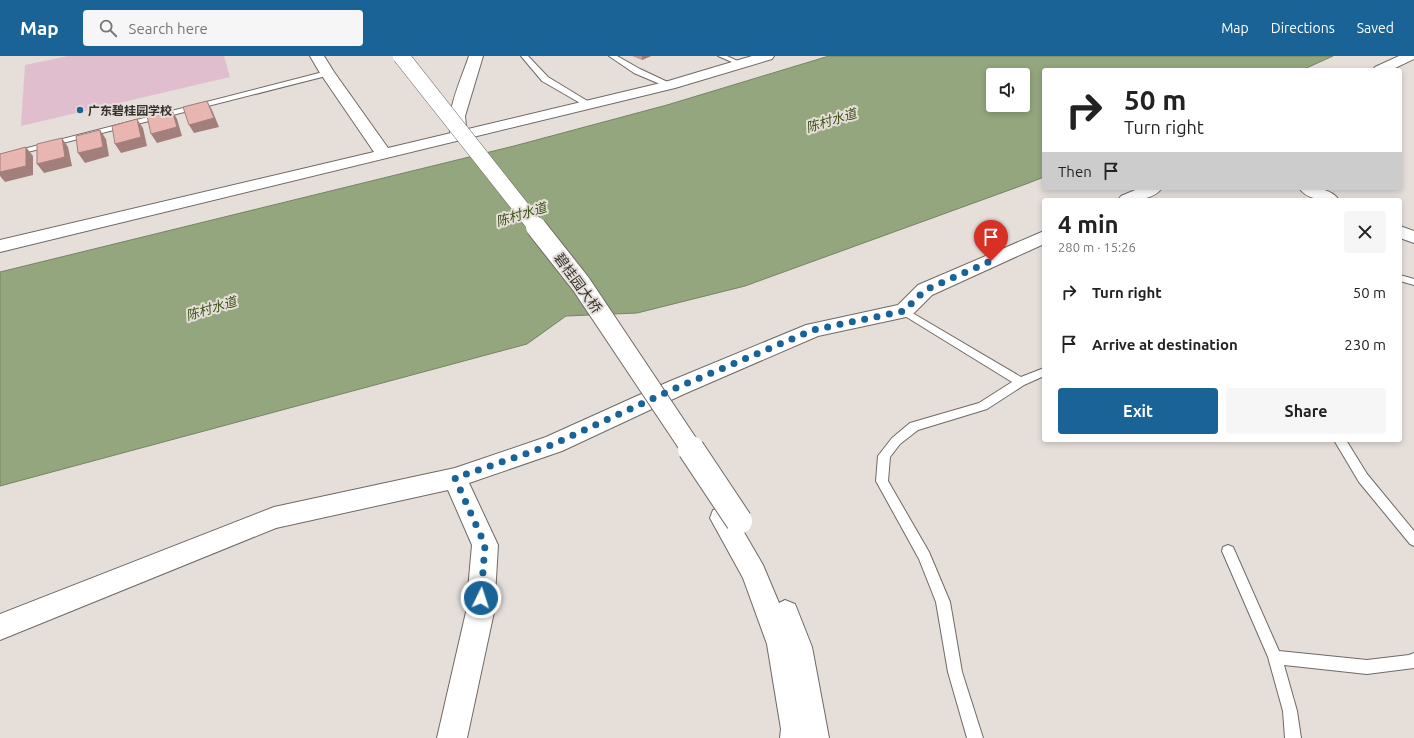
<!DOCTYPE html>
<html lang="en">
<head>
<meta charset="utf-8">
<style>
	:root { --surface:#fff; --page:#f6f6f6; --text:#222; --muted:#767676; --accent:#196397 }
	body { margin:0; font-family:Ubuntu,"Noto Sans SC",sans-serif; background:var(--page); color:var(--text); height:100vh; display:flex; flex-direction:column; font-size:15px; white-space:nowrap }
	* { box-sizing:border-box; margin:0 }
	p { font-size:13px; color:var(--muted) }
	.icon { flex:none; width:22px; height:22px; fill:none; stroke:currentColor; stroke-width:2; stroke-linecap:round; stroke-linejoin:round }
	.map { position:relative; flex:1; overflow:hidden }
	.side { position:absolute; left:1042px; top:142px; width:360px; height:244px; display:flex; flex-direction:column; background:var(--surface); border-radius:4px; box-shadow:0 2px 6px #0003 }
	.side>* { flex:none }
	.hud { position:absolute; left:1042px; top:12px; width:360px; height:122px; border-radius:4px; box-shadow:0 2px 6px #0003; background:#fff; color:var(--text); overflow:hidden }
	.fabs { position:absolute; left:986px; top:12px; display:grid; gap:8px }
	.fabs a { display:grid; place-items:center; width:44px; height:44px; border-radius:4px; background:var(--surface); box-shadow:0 2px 6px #0003; font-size:20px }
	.pin { position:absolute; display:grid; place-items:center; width:34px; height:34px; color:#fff; margin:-41px -17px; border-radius:50% 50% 50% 0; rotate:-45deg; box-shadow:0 0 4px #0007 }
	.pin .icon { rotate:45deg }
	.me { position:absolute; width:44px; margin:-22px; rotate:4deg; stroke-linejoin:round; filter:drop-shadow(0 0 3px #0008) }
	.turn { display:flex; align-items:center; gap:14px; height:84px; padding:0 16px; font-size:18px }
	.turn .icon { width:52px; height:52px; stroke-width:2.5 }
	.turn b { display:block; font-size:28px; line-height:34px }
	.then { display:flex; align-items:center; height:38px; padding:0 16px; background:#0003; gap:8px; font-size:15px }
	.round { display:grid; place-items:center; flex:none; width:42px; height:42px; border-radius:4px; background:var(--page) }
	.headline { display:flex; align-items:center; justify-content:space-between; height:68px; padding:0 16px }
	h1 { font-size:24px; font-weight:600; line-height:30px }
	.button { display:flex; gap:8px; margin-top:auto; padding:8px 16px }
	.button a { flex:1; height:46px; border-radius:4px; background:var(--accent); color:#fff; font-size:16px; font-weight:600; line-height:46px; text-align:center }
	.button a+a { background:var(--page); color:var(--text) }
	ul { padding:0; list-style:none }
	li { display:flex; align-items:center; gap:12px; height:52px; padding:0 16px }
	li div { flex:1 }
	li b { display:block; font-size:15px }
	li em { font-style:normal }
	header { display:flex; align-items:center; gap:24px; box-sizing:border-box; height:56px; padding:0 20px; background:var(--accent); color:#fff }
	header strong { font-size:19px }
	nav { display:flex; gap:22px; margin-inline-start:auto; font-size:14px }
	.search { width:280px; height:36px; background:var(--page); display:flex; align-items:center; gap:10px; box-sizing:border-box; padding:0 14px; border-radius:4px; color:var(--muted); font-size:15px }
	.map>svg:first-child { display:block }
	.green { fill:#e1bece }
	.water { fill:#93a67d; stroke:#768366; fill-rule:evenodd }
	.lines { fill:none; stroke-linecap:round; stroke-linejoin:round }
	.service-casing { stroke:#706a66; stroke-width:2 }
	.minor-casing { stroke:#706a66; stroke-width:2 }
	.secondary-casing { stroke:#706a66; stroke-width:2 }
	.service { fill:#fff; fill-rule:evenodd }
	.minor { fill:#fff; fill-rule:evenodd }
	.secondary { fill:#fff; fill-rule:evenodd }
	.secondary-bridge-far2-casing { stroke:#706a66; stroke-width:17; stroke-linecap:butt }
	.secondary-bridge-far1-casing { stroke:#706a66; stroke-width:22; stroke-linecap:butt }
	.secondary-bridge-casing { stroke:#706a66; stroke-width:28; stroke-linecap:butt }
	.secondary-bridge-far2 { stroke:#fff; stroke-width:16 }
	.secondary-bridge-far1 { stroke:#fff; stroke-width:20 }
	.secondary-bridge { stroke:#fff; stroke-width:26 }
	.wall { fill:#c89c98 }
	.shaded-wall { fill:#a37f7c }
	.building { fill:#e9b5b1; stroke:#a37f7c }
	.route { stroke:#196397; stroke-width:7; stroke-dasharray:0 12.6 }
	.poi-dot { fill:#196397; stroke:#e5ded9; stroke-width:1.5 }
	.labels { text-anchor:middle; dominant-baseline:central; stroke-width:4; stroke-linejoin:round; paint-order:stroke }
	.far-poi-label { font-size:12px; font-weight:bold; fill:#34312f; stroke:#e5ded9; text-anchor:start }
	.far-water-label { font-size:13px; font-style:italic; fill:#364e10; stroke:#e5ded9 }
	.street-label { font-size:14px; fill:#34312f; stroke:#e5ded9 }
</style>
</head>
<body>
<header>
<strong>Map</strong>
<div class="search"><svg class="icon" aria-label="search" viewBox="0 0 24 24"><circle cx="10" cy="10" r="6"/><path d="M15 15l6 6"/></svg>Search here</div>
<nav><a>Map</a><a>Directions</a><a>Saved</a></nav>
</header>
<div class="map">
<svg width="1414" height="682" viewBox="0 0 1414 682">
	<rect width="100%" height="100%" fill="#e5ded9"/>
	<path class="green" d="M 68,0 L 224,0 L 230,21 L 21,70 L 25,9 Z"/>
	<path class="water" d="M 829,0 L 1333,0 L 1302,14 L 1044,14 L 1044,121 L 1026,128 L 745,230 L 637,257 L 566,260 L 527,288 L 0,430 L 0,216 L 514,90 L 667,49 ZM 993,19 L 1023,19 L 1023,49 L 993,49 Z"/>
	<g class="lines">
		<g class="service-casing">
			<path id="service" d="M 521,0 L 528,0 L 548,21 L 594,49 L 590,51 L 587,51 L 542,25 Z
				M 609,0 L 617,0 L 640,13 L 674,29 L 670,31 L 667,31 L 634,17 Z
				M 718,0 L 727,0 L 744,8 L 739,9 Z
				M 327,15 L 331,17 L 330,19 L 0,103 L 0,99 Z
				M 1400,219 L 1414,223 L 1414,229 L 1400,225 Z
				M 904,252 L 1021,321 L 1044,312 L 1044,320 L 1024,329 L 987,353 L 918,374 L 900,388 L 890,401 L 888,425 L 929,496 L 950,546 L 962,616 L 983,682 L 967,682 L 948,616 L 936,546 L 919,503 L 876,425 L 878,400 L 892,382 L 910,367 L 979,347 L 1012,326 L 900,257 L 899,255 Z
				M 1334,384 L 1346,384 L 1367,418 L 1414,475 L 1414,490 L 1410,488 L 1359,426 Z
				M 1228,489 L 1233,491 L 1279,595 L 1367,604 L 1409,599 L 1414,597 L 1414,612 L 1367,618 L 1284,609 L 1297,655 L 1301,682 L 1285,682 L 1283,655 L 1268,601 L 1222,495 L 1223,491 Z"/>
		</g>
		<g class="minor-casing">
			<path id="minor" d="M 310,0 L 324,0 L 334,16 L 388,92 L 665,26 L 752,0 L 774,0 L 772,3 L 675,32 L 0,196 L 0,184 L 374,96 L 320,17 Z
				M 1399,0 L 1414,0 L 1414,3 L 1391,14 L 1373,14 L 1375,11 Z
				M 1140,132 L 1162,132 C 1153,145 1133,144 1118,144 L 1121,140 Z
				M 1299,132 C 1313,132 1330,131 1339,144 C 1325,144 1308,145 1299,132 Z
				M 1400,170 L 1414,175 L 1414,187 L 1400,182 Z
				M 1044,175 L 1044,188 L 932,239 L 911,260 L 818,280 L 684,338 L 562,395 L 469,427 L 498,489 L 494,556 L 467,682 L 437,682 L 466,556 L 472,489 L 448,434 L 276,472 L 0,584 L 0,558 L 274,451 L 455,412 L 546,381 L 668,326 L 806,269 L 898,249 L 918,229 Z"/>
		</g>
		<g class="secondary-casing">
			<path id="secondary" d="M 469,0 L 483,0 L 465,60 L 467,80 L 465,83 L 459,85 L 453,83 C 441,65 463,19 469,0 Z
				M 722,451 L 731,454 L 763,509 L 779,547 L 785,544 L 795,548 L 812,591 L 829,682 L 780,682 L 781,673 L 767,588 L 743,522 L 710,462 L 713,454 Z"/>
		</g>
		<use href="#service" class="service"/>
		<use href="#minor" class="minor"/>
		<use href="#secondary" class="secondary"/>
		<g class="secondary-bridge-far2-casing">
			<path id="secondary-bridge-far2" d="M 401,0 L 537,172"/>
		</g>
		<g class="secondary-bridge-far1-casing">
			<path id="secondary-bridge-far1" d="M 536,171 L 581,228 L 692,394"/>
		</g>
		<g class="secondary-bridge-casing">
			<path id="secondary-bridge" d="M 691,393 L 739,465"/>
		</g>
		<use href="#secondary-bridge-far2" class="secondary-bridge-far2"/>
		<use href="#secondary-bridge-far1" class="secondary-bridge-far1"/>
		<use href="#secondary-bridge" class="secondary-bridge"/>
	</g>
	<path class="wall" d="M 632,0 L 651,0 L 642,4 Z"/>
	<path class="shaded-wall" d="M 642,0 L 651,0 L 642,4 Z
		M 207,45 L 212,54 L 219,71 L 194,77 L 189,69 Z
		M 172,54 L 177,63 L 182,80 L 157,87 L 151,78 Z
		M 137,63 L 143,72 L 147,90 L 121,97 L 115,88 Z
		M 100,74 L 106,83 L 109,100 L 85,107 L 78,97 Z
		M 62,82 L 68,91 L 72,110 L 44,117 L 37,108 Z
		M 26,91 L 33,100 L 33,119 L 5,126 L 0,120 L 0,116 Z"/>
	<path class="building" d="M 207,45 L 214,62 L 189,69 L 183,51 Z
		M 172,54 L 177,71 L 151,78 L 147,60 Z
		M 137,63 L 141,81 L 115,88 L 112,70 Z
		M 100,74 L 103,91 L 78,97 L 76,80 Z
		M 62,82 L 65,101 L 37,108 L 37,88 Z
		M 26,91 L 26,110 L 0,116 L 0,98 Z"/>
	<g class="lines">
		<path class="route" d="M 481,542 L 485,489 L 455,422 L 554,388 L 676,332 L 813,274 L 904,255 L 925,234 L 991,205"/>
	</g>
	<circle class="poi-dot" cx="80" cy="54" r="4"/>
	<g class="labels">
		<g class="far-poi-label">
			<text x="88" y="54">广东碧桂园学校</text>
		</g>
		<g class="far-water-label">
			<text transform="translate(831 64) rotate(-17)">陈村水道</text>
			<text transform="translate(521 158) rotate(-17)">陈村水道</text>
			<text transform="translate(211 252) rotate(-17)">陈村水道</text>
		</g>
		<g class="street-label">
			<text transform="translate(578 227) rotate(54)">碧桂园大桥</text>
		</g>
	</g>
</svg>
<div class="fabs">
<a><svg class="icon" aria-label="sound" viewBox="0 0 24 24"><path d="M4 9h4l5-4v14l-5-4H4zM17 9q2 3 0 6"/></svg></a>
</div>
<div class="pin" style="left:991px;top:205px;background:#d93025"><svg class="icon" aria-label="arrive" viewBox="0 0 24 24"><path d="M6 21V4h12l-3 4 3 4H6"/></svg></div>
<svg class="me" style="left:481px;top:542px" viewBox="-20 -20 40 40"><circle r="17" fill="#196397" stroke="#fff" stroke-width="3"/><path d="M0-11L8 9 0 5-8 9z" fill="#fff"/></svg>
<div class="hud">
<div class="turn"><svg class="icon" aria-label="right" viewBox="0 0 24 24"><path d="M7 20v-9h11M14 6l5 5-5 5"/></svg><div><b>50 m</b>Turn right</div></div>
<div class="then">Then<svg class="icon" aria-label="arrive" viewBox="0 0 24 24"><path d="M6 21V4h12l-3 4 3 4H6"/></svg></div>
</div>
<section class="side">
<div class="headline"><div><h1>4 min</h1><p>280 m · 15:26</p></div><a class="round"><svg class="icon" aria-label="close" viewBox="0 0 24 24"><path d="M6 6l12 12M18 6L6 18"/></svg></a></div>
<ul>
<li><svg class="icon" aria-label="right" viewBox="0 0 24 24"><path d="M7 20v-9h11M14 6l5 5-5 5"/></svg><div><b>Turn right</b></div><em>50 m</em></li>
<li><svg class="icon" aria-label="arrive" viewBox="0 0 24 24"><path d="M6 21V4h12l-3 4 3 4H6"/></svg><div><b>Arrive at destination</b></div><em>230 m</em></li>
</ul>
<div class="button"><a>Exit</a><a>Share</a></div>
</section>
</div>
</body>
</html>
